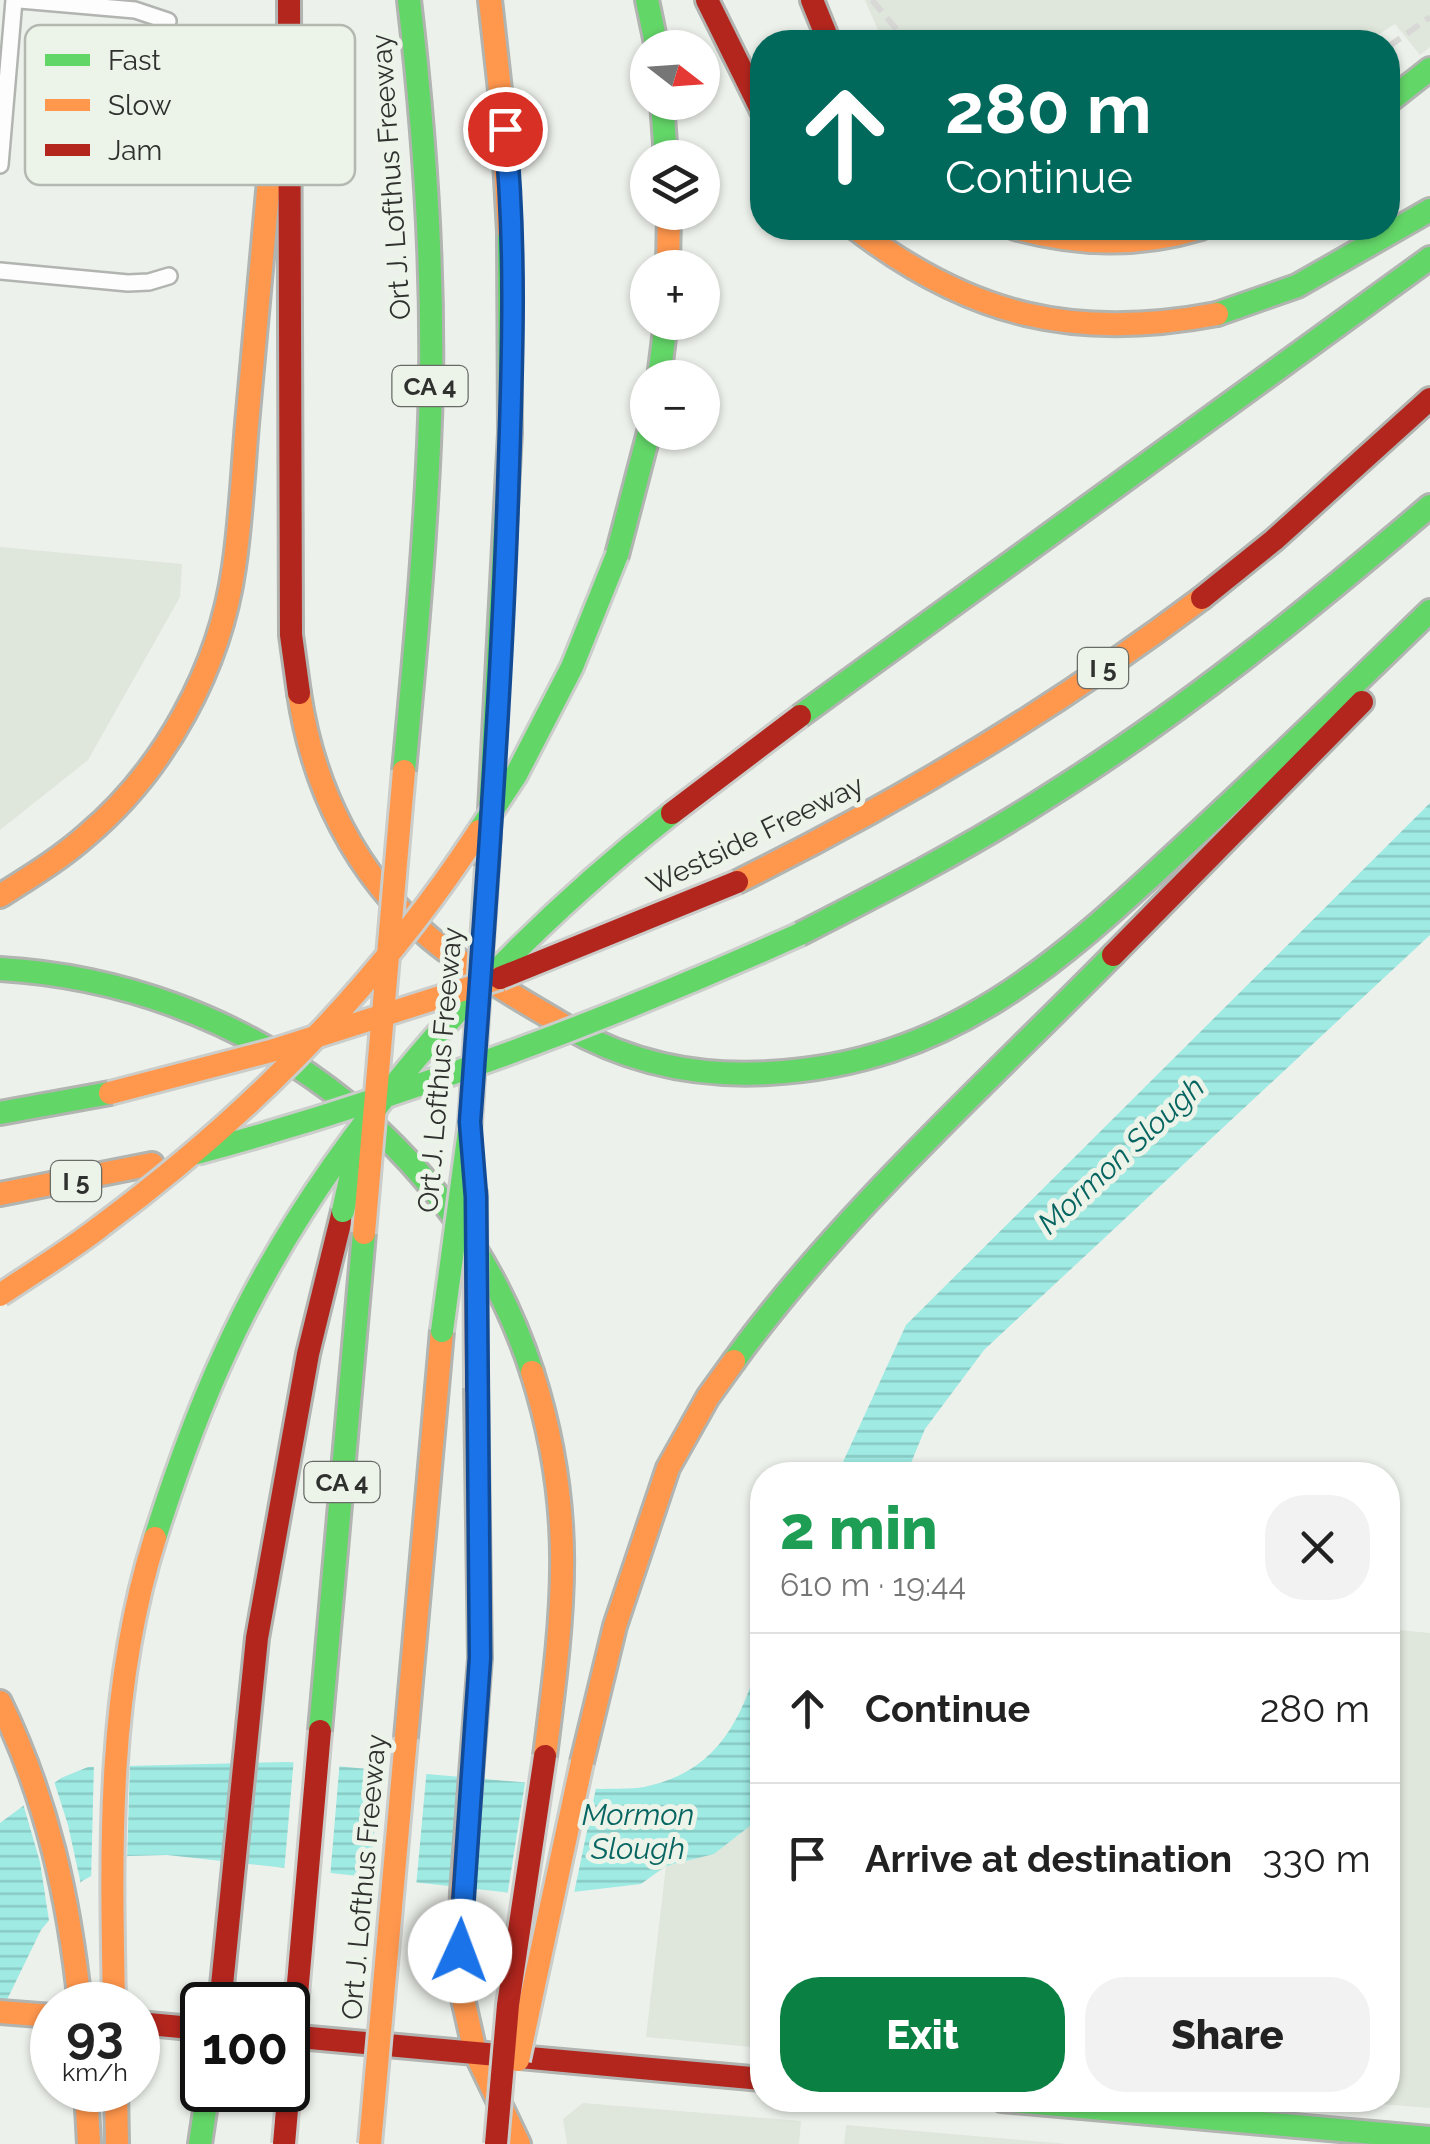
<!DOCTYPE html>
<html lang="en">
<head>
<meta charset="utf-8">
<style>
	:root { --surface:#fff; --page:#f2f2f2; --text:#222; --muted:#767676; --line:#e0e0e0; --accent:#0b8043 }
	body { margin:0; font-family:Raleway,sans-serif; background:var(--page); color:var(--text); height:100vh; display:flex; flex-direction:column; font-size:38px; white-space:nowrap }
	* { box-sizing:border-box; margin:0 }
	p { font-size:32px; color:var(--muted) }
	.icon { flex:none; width:55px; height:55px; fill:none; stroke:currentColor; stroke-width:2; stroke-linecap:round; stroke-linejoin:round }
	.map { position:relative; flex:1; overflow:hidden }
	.details { position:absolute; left:750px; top:1462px; width:650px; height:650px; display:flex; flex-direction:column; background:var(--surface); border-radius:40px; box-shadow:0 2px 8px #0004 }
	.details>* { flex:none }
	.hud { position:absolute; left:750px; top:30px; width:650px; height:210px; border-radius:40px; box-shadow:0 2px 8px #0004; background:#00695c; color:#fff; overflow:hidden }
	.needle { width:65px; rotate:107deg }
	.tools { position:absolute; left:630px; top:30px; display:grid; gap:20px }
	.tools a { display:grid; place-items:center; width:90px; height:90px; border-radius:50%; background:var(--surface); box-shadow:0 2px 8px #0004; font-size:50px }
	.speed { position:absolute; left:30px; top:1982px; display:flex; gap:20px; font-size:50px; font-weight:700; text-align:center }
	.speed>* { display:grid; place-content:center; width:130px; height:130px; border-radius:50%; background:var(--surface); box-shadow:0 2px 8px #0004; line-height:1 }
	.speed small { font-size:25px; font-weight:400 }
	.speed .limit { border:5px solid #111; border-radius:15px; background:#fff; color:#111 }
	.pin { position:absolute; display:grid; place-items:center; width:85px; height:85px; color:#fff; margin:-42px; border:5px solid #fff; border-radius:50%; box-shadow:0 2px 10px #0007 }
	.me { position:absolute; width:110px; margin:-55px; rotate:2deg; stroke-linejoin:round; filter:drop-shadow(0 0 8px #0008) }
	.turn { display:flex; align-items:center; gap:35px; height:210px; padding:0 30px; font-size:45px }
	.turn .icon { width:130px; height:130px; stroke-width:2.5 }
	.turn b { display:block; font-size:70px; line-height:85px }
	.round { display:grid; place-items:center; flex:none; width:105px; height:105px; border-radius:40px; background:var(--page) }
	.headline { display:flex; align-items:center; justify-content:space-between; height:170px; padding:0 30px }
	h1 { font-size:60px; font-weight:800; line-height:75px; color:#1e9e55 }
	.action { display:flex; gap:20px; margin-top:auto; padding:20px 30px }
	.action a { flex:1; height:115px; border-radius:40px; background:var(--accent); color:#fff; font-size:40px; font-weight:800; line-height:115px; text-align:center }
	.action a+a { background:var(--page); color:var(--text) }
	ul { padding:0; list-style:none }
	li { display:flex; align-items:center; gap:30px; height:150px; padding:0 30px; border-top:2px solid var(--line) }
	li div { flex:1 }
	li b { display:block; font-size:38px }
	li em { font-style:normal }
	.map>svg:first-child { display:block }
	.built { fill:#dfe6db }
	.water { fill:url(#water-rules) }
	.pier { fill:#edf1eb }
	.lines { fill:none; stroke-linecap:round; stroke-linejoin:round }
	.street-casing { stroke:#b1b4b0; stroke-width:20 }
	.fast-casing { stroke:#b1b4b0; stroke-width:28 }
	.slow-casing { stroke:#b1b4b0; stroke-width:28 }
	.jam-casing { stroke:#b1b4b0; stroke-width:28 }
	.street { stroke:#fcfdfc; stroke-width:15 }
	.fast { stroke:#63d668; stroke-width:22 }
	.slow { stroke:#ff974d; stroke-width:22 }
	.jam { stroke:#b3261e; stroke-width:22 }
	.rail { stroke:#d8d9d7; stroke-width:6; stroke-dasharray:15 8; stroke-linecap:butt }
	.fast-bridge-casing { stroke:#cbcdca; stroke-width:28; stroke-linecap:butt }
	.slow-bridge-casing { stroke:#cbcdca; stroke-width:28; stroke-linecap:butt }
	.jam-bridge-casing { stroke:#cbcdca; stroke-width:28; stroke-linecap:butt }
	.fast-bridge { stroke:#63d668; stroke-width:22 }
	.slow-bridge { stroke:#ff974d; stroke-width:22 }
	.jam-bridge { stroke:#b3261e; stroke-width:22 }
	.route-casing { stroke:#114b97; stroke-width:25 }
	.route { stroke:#1a73e8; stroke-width:18 }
	.labels { text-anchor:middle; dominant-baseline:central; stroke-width:10; stroke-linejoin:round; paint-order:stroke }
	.shield { fill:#ecf3e9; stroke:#686b66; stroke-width:2.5 }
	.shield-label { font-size:25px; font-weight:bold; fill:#2f312e }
	.street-label { font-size:28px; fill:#2f312e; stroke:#ecf3e9 }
	.water-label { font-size:30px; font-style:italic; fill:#076561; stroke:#ecf3e9 }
	.key { fill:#ecf3e9; stroke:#b3b9b1; stroke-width:2.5 }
	.key-label { font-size:28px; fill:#2f312e }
</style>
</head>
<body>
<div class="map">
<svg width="1430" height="2144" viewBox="0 0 1430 2144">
	<defs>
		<pattern id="water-rules" width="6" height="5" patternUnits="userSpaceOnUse" patternTransform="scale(2.5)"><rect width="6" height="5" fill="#9feae3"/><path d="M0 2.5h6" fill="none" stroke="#89c9c3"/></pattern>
	</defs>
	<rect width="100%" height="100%" fill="#edf1eb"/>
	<path class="built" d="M 865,0 L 1430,0 L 1430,47 L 1420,55 L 1395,24 L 1366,42 L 883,42 Z
		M 0,547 L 182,564 L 180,597 L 88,760 L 0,830 Z
		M 1388,1629 L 1430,1633 L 1430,2108 L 1328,2100 L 1388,2100 Z
		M 762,1817 L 762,2048 L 646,2037 L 666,1866 L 714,1854 Z
		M 583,2103 L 801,2121 L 799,2144 L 567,2144 L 563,2119 Z
		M 846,2125 L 1067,2144 L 844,2144 Z"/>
	<path class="water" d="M 1430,803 L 1430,935 L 984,1350 L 925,1429 L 906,1475 L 837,1475 L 906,1325 Z
		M 762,1650 L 762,1812 L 750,1826 L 714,1854 L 666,1866 L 641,1884 L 539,1896 L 167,1855 L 128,1856 L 82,1881 L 41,1930 L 0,2014 L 0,1823 L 61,1778 L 88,1767 L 288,1762 L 600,1789 C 615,1788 633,1790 648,1786 C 720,1770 744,1715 762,1650 Z"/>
	<path class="pier" d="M 294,1757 L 340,1759 L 330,1878 L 284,1873 Z
		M 130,1761 L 127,1862 L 91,1882 L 94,1762 Z
		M 380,1763 L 427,1767 L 416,1887 L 370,1882 Z
		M 526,1777 L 597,1783 L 573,1898 L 539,1901 L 507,1897 Z
		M 53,1778 L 68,1825 L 82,1889 L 50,1927 L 40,1862 L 22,1800 Z"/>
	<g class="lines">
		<g class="street-casing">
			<path id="street" d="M 20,0 L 135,10 L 168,21
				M 0,165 L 14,0
				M 0,271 L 128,283 L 149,282 L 169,276"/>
		</g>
		<g class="fast-casing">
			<path id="fast" d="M 647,0 L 657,48
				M 662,102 L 666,158
				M 1388,102 L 1430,69
				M 1217,314 L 1297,286 L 1430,210
				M 659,378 L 666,322
				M 617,555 L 649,432
				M 800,716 L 1430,258
				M 404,771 C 416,643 428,514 431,386 C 433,257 424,128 409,0
				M 487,867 L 510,433 L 509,232
				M 800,934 C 884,891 968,848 1047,797 C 1183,712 1308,610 1430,506
				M 0,969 C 242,983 457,1140 532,1372
				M 565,1026 C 629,1063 695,1077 768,1073 C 959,1063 1067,954 1200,831 C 1278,759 1354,685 1430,611
				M 0,1113 L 110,1093
				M 734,1361 C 841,1214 985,1085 1113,955
				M 320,1731 L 364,1233
				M 1002,2100 L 1430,2138
				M 200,2144 L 208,2090"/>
		</g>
		<g class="slow-casing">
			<path id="slow" d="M 490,0 L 502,108 L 509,232
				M 855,228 C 970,316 1075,341 1217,314
				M 1015,228 C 1078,245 1138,247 1201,228
				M 668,268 L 669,212
				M 299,693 C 313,788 355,874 430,938 C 470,971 520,999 565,1026
				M 737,882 C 901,801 1056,708 1202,598
				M 0,896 C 30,877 60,859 87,835 C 164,770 220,668 234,567 C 241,520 243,471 247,424 C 256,328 264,232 273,136
				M 0,1194 L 152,1164
				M 532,1372 C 577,1513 563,1613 545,1756
				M 0,1702 C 47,1799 69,1898 80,2005
				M 406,1738 L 442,1331
				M 582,1762 L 615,1626 L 668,1468 L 708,1397 L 734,1361
				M 0,2012 L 52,2016
				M 475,2052 L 519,2144
				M 475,2052 L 459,1981 L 462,1892 L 480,1658 L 476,1388
				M 86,2090 L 89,2144
				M 116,2090 L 117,2144"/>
		</g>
		<g class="jam-casing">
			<path id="jam" d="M 289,0 L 291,635 L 299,693
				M 707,0 L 762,111
				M 812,0 L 829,42
				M 1202,598 L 1274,540 L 1430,399
				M 1113,955 L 1362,702
				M 220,2005 L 257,1638 L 308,1354 L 343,1211
				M 138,2023 L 202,2029
				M 288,2036 L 762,2079"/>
		</g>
		<use href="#street" class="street"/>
		<use href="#fast" class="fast"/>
		<use href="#slow" class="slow"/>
		<use href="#jam" class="jam"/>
		<path class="rail" d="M 872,0 L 907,42
			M 1388,47 L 1430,17"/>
		<g class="fast-bridge-casing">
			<path id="fast-bridge" d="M 479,831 L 516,775 L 572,667 L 617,555
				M 197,1153 C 405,1097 604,1022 800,934
				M 343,1211 L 357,1148
				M 442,1331 L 470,1123 L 487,867
				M 155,1538 C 175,1475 197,1413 225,1353 C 320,1144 493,954 672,813"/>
		</g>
		<g class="slow-bridge-casing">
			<path id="slow-bridge" d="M 110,1093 L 271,1051 L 500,978
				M 364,1233 L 404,771
				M 0,1295 C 34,1272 69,1251 101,1226 C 248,1117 379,984 479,831
				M 114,2005 C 111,1849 107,1689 155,1538
				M 518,2060 L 582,1762
				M 370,2144 L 406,1738"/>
		</g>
		<g class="jam-bridge-casing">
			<path id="jam-bridge" d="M 672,813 L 800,716
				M 500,978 L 737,882
				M 475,1189 L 476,1388
				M 284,2144 L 320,1731
				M 496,2144 L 508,2005 L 545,1756"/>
		</g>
		<use href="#fast-bridge" class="fast-bridge"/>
		<use href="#slow-bridge" class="slow-bridge"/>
		<use href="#jam-bridge" class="jam-bridge"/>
	</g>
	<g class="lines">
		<g class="route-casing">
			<path id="route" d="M 460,1951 L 480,1658 L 476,1197 L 470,1122 C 485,913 501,703 508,493 C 512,372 517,250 505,129"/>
		</g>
		<use href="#route" class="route"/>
	</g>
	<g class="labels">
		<g class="shield">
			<rect x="392.5" y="366" width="75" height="40" rx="8"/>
			<rect x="1078" y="648" width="50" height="40" rx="8"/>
			<rect x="51" y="1161" width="50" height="40" rx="8"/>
			<rect x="304.5" y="1462" width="75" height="40" rx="8"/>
		</g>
		<g class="shield-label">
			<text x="430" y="386">CA 4</text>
			<text x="1103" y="668">I 5</text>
			<text x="76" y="1181">I 5</text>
			<text x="342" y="1482">CA 4</text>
		</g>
		<g class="street-label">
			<text transform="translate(391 177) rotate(-94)">Ort J. Lofthus Freeway</text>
			<text transform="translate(755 835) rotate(-26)">Westside Freeway</text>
			<text transform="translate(440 1070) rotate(-85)">Ort J. Lofthus Freeway</text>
			<text transform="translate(364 1877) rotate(-85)">Ort J. Lofthus Freeway</text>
		</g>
		<g class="water-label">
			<text transform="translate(1121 1155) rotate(-43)">Mormon Slough</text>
			<text x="638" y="1814">Mormon<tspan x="638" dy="34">Slough</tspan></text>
		</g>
	</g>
	<rect x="25" y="25" width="330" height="160" rx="15" class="key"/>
	<rect x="45" y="54" width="45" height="12" fill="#63d668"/>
	<rect x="45" y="99" width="45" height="12" fill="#ff974d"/>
	<rect x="45" y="144" width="45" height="12" fill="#b3261e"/>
	<g class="key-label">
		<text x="108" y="70">Fast</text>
		<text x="108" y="115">Slow</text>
		<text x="108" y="160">Jam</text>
	</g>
</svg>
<div class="tools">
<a><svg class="needle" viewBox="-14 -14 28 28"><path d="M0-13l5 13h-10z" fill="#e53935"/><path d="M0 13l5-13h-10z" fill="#767676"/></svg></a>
<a><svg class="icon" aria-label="layers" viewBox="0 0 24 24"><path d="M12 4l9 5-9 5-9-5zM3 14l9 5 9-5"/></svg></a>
<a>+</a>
<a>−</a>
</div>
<div class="speed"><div>93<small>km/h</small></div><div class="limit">100</div></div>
<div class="pin" style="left:505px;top:129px;background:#d93025"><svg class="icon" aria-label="arrive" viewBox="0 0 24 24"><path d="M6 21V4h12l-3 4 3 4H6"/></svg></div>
<svg class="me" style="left:460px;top:1951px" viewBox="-20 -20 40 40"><circle r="19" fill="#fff"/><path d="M0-13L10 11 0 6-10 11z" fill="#1a73e8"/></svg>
<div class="hud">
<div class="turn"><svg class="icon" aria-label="ahead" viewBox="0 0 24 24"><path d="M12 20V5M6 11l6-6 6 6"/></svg><div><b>280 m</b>Continue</div></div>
</div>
<section class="details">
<div class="headline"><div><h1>2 min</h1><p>610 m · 19:44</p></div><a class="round"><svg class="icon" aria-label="close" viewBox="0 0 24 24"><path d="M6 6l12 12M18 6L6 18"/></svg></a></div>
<ul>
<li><svg class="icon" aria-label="ahead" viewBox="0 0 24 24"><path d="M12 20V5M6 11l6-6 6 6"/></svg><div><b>Continue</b></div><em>280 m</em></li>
<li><svg class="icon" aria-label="arrive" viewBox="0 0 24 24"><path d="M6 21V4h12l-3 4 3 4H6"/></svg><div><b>Arrive at destination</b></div><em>330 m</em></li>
</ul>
<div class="action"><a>Exit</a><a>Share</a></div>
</section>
</div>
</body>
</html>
